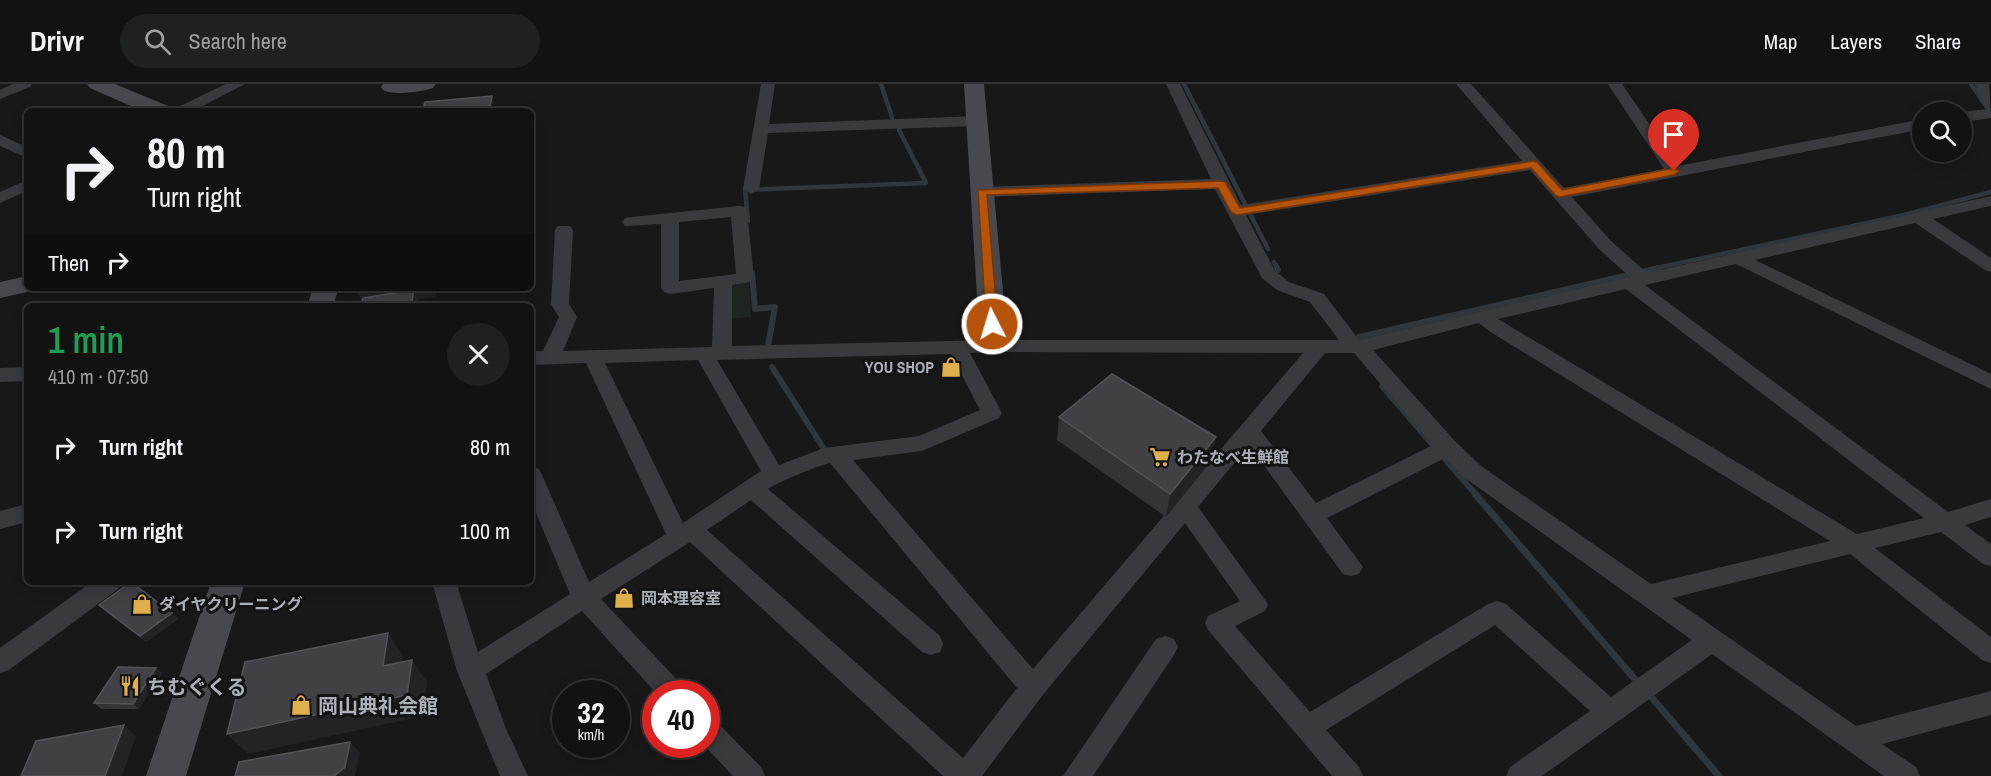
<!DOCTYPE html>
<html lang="en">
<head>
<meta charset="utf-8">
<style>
	:root { --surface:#121213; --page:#1f2021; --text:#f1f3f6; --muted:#9c9ea0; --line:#313233 }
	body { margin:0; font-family:"Archivo Narrow","Noto Sans JP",sans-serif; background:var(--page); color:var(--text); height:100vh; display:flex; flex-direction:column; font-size:22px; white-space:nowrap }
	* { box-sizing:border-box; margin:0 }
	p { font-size:20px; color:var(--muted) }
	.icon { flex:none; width:33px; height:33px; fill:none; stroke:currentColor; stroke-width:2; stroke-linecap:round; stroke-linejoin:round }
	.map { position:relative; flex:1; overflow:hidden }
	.panel { position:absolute; left:24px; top:219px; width:510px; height:282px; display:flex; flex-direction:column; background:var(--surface); border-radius:9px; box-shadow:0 3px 15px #0003,0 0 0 2px var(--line) }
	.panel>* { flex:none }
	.top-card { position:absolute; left:24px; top:24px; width:510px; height:183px; border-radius:9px; box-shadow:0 3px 15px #0003,0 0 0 2px var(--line); background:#121213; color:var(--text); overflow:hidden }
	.tools { position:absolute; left:1912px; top:18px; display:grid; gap:12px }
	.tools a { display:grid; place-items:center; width:60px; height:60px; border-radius:50%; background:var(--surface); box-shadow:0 3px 15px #0003,0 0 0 2px var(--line); font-size:30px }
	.speed { position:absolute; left:552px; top:596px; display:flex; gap:12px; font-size:30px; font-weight:700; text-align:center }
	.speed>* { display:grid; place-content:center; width:78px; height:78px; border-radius:50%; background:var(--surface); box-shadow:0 3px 15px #0003,0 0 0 2px var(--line); line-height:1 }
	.speed small { font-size:15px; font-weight:400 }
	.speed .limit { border:9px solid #d22; background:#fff; color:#111 }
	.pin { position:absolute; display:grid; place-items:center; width:51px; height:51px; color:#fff; margin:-62px -26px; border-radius:50% 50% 50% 0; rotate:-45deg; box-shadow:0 0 6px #0007 }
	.pin .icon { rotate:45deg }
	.me { position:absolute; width:66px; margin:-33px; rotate:355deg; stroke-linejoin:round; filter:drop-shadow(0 0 4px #0008) }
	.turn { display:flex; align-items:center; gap:21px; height:126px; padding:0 24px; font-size:27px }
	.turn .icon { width:78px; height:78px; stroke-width:2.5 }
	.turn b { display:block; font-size:42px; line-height:51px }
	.then { display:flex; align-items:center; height:57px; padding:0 24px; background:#0003; gap:12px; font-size:22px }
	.round { display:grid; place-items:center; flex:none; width:63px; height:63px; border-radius:32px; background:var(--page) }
	.headline { display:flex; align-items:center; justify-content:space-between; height:102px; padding:0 24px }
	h1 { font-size:36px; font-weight:600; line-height:45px; color:#1e9e55 }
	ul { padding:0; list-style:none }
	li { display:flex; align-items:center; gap:18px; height:84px; padding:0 24px }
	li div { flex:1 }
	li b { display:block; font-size:22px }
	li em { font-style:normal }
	header { display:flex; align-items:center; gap:36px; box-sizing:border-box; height:84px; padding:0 30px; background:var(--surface); border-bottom:2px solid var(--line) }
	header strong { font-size:28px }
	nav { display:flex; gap:33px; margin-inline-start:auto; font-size:21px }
	.search { width:420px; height:54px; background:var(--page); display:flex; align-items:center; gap:15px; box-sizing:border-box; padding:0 21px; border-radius:33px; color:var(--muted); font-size:22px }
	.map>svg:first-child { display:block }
	.green { fill:#1e241f }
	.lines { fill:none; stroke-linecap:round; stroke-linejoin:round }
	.stream-far2 { stroke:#2f363c; stroke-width:4.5 }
	.stream-far1 { stroke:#2f363c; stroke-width:6 }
	.stream { stroke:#2f363c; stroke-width:7 }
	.street { fill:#393a3e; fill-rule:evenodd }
	.secondary { fill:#47494e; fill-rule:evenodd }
	.wall { fill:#343437 }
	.shaded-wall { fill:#232325 }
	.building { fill:#414145; stroke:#515357; stroke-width:1.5 }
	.route { fill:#b45309; stroke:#753606; stroke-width:1.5 }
	.labels { text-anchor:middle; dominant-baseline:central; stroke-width:6; stroke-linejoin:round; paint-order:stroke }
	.poi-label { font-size:16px; font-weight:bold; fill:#abafb8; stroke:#131314; text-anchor:start }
	.near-poi-label { font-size:20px; font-weight:bold; fill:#abafb8; stroke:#131314; text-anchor:start }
</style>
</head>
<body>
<header>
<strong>Drivr</strong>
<div class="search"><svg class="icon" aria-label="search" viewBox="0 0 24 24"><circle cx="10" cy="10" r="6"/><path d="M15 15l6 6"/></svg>Search here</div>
<nav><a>Map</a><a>Layers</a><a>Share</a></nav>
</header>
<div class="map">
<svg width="1991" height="692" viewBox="0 0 1991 692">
	<rect width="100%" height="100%" fill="#181819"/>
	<path class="green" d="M 749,199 L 751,233 L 729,235 L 728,201 Z"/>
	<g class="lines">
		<path class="stream-far2" d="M 881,0 L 892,33
			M 1184,0 L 1268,165
			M 1971,0 L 1991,29
			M 748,137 L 745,106 L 926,99 L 899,46
			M 1274,178 L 1278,185
			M 1652,185 L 1904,131 L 1991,108"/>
		<path class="stream-far1" d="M 1277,184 L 1278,186
			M 752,189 L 755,225 L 775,223 L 768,262
			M 1359,253 L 1659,184
			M 772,283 L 824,365
			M 1382,302 L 1477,412"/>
		<path class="stream" d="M 1476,411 L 1640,601
			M 1647,608 L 1719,692"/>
		<path class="street" d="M 13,0 L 32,0 L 30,3 L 0,15 L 0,6 Z
			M 226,0 L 245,0 L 193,27 L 173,27 L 176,24 Z
			M 761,0 L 775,0 L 769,40 L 977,32 L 985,37 L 977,42 L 768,49 L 759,105 L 751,110 L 743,105 Z
			M 1166,0 L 1180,0 L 1241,121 L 1522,77 L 1456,0 L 1471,0 L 1564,104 L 1664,85 L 1608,0 L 1622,0 L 1678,82 L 1923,35 L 1923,45 L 1572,113 L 1611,157 L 1647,189 L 1991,112 L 1991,122 L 1933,135 L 1991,174 L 1991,188 L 1985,186 L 1915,139 L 1755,176 L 1991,290 L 1991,305 L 1736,180 L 1645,201 L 1948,428 L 1991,415 L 1991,433 L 1965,441 L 1991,460 L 1991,482 L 1983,480 L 1941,448 L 1875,464 L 1991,553 L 1991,579 L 1982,576 L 1850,470 L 1672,514 L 1856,642 L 1991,607 L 1991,631 L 1882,660 L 1916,683 L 1920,692 L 1884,692 L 1712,570 L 1542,692 L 1506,692 L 1510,683 L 1590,627 L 1495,541 L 1326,646 L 1359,683 L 1363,692 L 1332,692 L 1208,546 L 1205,539 L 1208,532 L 1240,517 L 1185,439 L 1042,612 L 982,692 L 943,692 L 690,458 L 601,515 L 682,601 L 686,609 L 656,609 L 582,527 L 486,590 L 506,645 L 528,692 L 500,692 L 457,587 L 432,498 L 456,498 L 478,568 L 570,510 L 531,417 L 531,383 L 539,385 L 542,391 L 589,498 L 666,450 L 586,279 L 531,281 L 531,267 L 543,267 L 559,233 L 551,220 L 555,146 L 558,142 L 570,142 L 573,146 L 569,220 L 577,233 L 563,267 L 712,263 L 714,204 L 670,210 L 664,208 L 661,204 L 661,140 L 625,142 L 622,138 L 625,134 L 631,133 L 739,122 L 745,123 L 747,127 L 754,194 L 751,198 L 732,201 L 732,262 L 994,256 L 1339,256 L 1310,218 L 1277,206 L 1262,194 L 1215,105 L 982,113 L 974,108 L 982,103 L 1211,95 ZM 1530,86 L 1599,165 L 1630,193 L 1359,256 L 1324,210 L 1289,198 L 1275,187 L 1246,131 ZM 731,133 L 736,190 L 679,197 L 679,138 ZM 1626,205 L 1924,434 L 1857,450 L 1498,235 ZM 1479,239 L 1489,247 L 1830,457 L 1651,500 L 1481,382 L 1455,357 L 1373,266 ZM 970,269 L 994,268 L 1303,269 L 1033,585 L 853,376 L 922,367 L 999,334 L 1002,329 ZM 1325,269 L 1354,269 L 1433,361 L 1316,419 L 1261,347 ZM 951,270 L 980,326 L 919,352 L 824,364 L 779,381 L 717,276 ZM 698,276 L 761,387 L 683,439 L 605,279 ZM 1249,361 L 1343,490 L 1351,492 L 1359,490 L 1363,483 L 1327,434 L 1445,374 L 1465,394 L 1692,556 L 1611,613 L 1506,520 L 1497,517 L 1488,520 L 1310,628 L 1235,542 L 1265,527 L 1268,520 L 1198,423 ZM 830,379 L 1017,604 L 963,674 L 707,446 L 751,416 L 922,568 L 931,571 L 940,568 L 943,560 L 940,552 L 768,405 C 778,398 817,382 830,379 Z
			M 1975,0 L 1989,0 L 1991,34 L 1962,38 L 1962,28 L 1988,25 L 1983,21 Z
			M 0,51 L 27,63 L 27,74 L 0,62 Z
			M 27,96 L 27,107 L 0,119 L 0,108 Z
			M 27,283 L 27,297 L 0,298 L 0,284 Z
			M 27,420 L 27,438 L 0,445 L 0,427 Z
			M 92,498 L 122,498 L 118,505 L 9,586 L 0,589 L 0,564 Z
			M 1165,552 L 1174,555 L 1178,563 L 1174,571 L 1093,692 L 1063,692 L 1156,555 Z
			M 706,633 L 715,636 L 761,683 L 765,692 L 733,692 L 703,660 L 706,660 Z"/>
		<path class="secondary" d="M 87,0 L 115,0 L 168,22 L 171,27 L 142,27 L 90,4 Z
			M 383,0 L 436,0 L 433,4 C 419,8 398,11 384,7 L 381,3 Z
			M 964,0 L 984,0 L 1008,262 L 1004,269 L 994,271 L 984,269 L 980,262 Z
			M 27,192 L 27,204 L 37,204 L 36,206 L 0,214 L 0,198 Z
			M 313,204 L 339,204 L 333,222 L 307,222 Z
			M 211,498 L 245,498 L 186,692 L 146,692 Z"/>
	</g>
	<path class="wall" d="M 1059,333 L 1212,376 L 1166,433 L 1057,356 Z
		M 99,521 L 172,529 L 178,535 L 146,558 L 105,527 Z
		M 162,589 L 139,625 L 101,625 L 94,619 Z"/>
	<path class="shaded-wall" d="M 492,12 L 494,18 L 492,27 L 489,27 Z
		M 531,60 L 535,72 L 533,88 L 531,84 Z
		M 367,204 L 437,204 L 436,213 L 418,215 L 420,219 L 419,222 L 364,222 L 356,206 Z
		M 1216,353 L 1212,376 L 1166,433 L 1170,410 Z
		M 172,529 L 178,535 L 146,558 L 140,552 Z
		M 388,549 L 403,571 L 399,604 L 383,582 Z
		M 412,576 L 427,598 L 423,632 L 248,670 L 227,650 Z
		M 156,584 L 162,589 L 139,625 L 133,620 Z
		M 124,641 L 136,652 L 122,692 L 105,692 Z
		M 350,658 L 360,669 L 355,692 L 334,692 Z"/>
	<path class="building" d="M 492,12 L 489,27 L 422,27 L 425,18 Z
		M 349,23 L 347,27 L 316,27 Z
		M 414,206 L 411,222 L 361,222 L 363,214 Z
		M 1112,290 L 1216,353 L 1170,410 L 1059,333 Z
		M 131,498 L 172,529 L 140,552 L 99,521 Z
		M 388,549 L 383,582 L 412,576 L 407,611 L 227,650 L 245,578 Z
		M 118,583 L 156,584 L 133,620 L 94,619 Z
		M 124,641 L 105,692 L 21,692 L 36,657 Z
		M 350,658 L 345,683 L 334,692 L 235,692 L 239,678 Z"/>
	<path class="route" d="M 1534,77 L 1537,78 L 1562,106 L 1674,84 L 1680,87 L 1674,91 L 1560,113 L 1556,112 L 1531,84 L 1237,131 L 1231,128 L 1218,104 L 987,111 L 998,240 L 992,244 L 986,240 L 978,106 L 1221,97 L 1225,98 L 1240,124 Z"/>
	<defs>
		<g id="shop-bare" transform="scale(1.62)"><path d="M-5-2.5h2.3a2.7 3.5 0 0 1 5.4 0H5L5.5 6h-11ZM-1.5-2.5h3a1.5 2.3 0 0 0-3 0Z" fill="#deaf4b" stroke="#131314" stroke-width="2.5" paint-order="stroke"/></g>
		<g id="supermarket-bare" transform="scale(1.62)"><path d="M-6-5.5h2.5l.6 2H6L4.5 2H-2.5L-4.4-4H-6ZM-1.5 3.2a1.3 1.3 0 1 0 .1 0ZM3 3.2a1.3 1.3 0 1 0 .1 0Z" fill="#deaf4b" stroke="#131314" stroke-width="2.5" paint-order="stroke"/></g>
		<g id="restaurant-bare" transform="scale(1.62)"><path d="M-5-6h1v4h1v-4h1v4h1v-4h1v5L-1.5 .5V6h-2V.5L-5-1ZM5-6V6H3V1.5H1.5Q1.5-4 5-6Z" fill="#deaf4b" stroke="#131314" stroke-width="2.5" paint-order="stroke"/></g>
	</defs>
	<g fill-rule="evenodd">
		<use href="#shop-bare" x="951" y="283"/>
		<use href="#supermarket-bare" x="1160" y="373"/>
		<use href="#shop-bare" x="624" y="514"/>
		<use href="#shop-bare" x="142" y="520"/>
		<use href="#restaurant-bare" x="130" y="602"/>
		<use href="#shop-bare" x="301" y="621"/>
	</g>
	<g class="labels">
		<g class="poi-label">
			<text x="934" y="283" text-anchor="end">YOU SHOP</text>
			<text x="1177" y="373">わたなべ生鮮館</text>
			<text x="641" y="514">岡本理容室</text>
			<text x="159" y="520">ダイヤクリーニング</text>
		</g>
		<g class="near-poi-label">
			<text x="147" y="602">ちむぐくる</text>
			<text x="318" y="621">岡山典礼会館</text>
		</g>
	</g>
</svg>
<div class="tools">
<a><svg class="icon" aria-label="search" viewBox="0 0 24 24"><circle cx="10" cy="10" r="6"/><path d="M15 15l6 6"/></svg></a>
</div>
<div class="speed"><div>32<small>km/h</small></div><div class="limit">40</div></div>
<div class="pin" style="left:1674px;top:87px;background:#d93025"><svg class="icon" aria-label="arrive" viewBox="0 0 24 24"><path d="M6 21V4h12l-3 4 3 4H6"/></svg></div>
<svg class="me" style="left:992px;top:240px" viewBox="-20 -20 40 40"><circle r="17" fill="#b45309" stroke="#fff" stroke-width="3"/><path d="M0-11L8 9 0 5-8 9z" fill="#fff"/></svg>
<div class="top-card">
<div class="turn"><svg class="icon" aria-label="right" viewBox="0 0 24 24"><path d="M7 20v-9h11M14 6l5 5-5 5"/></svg><div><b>80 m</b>Turn right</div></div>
<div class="then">Then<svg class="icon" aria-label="right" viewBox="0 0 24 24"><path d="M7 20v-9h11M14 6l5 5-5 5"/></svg></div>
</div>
<section class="panel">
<div class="headline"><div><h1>1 min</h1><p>410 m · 07:50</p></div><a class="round"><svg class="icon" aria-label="close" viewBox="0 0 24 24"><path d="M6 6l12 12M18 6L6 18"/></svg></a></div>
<ul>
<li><svg class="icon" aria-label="right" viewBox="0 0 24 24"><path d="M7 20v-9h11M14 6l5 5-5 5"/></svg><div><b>Turn right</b></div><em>80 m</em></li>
<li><svg class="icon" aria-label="right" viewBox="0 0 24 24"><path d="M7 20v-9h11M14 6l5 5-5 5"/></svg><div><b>Turn right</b></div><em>100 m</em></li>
</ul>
</section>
</div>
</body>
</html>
